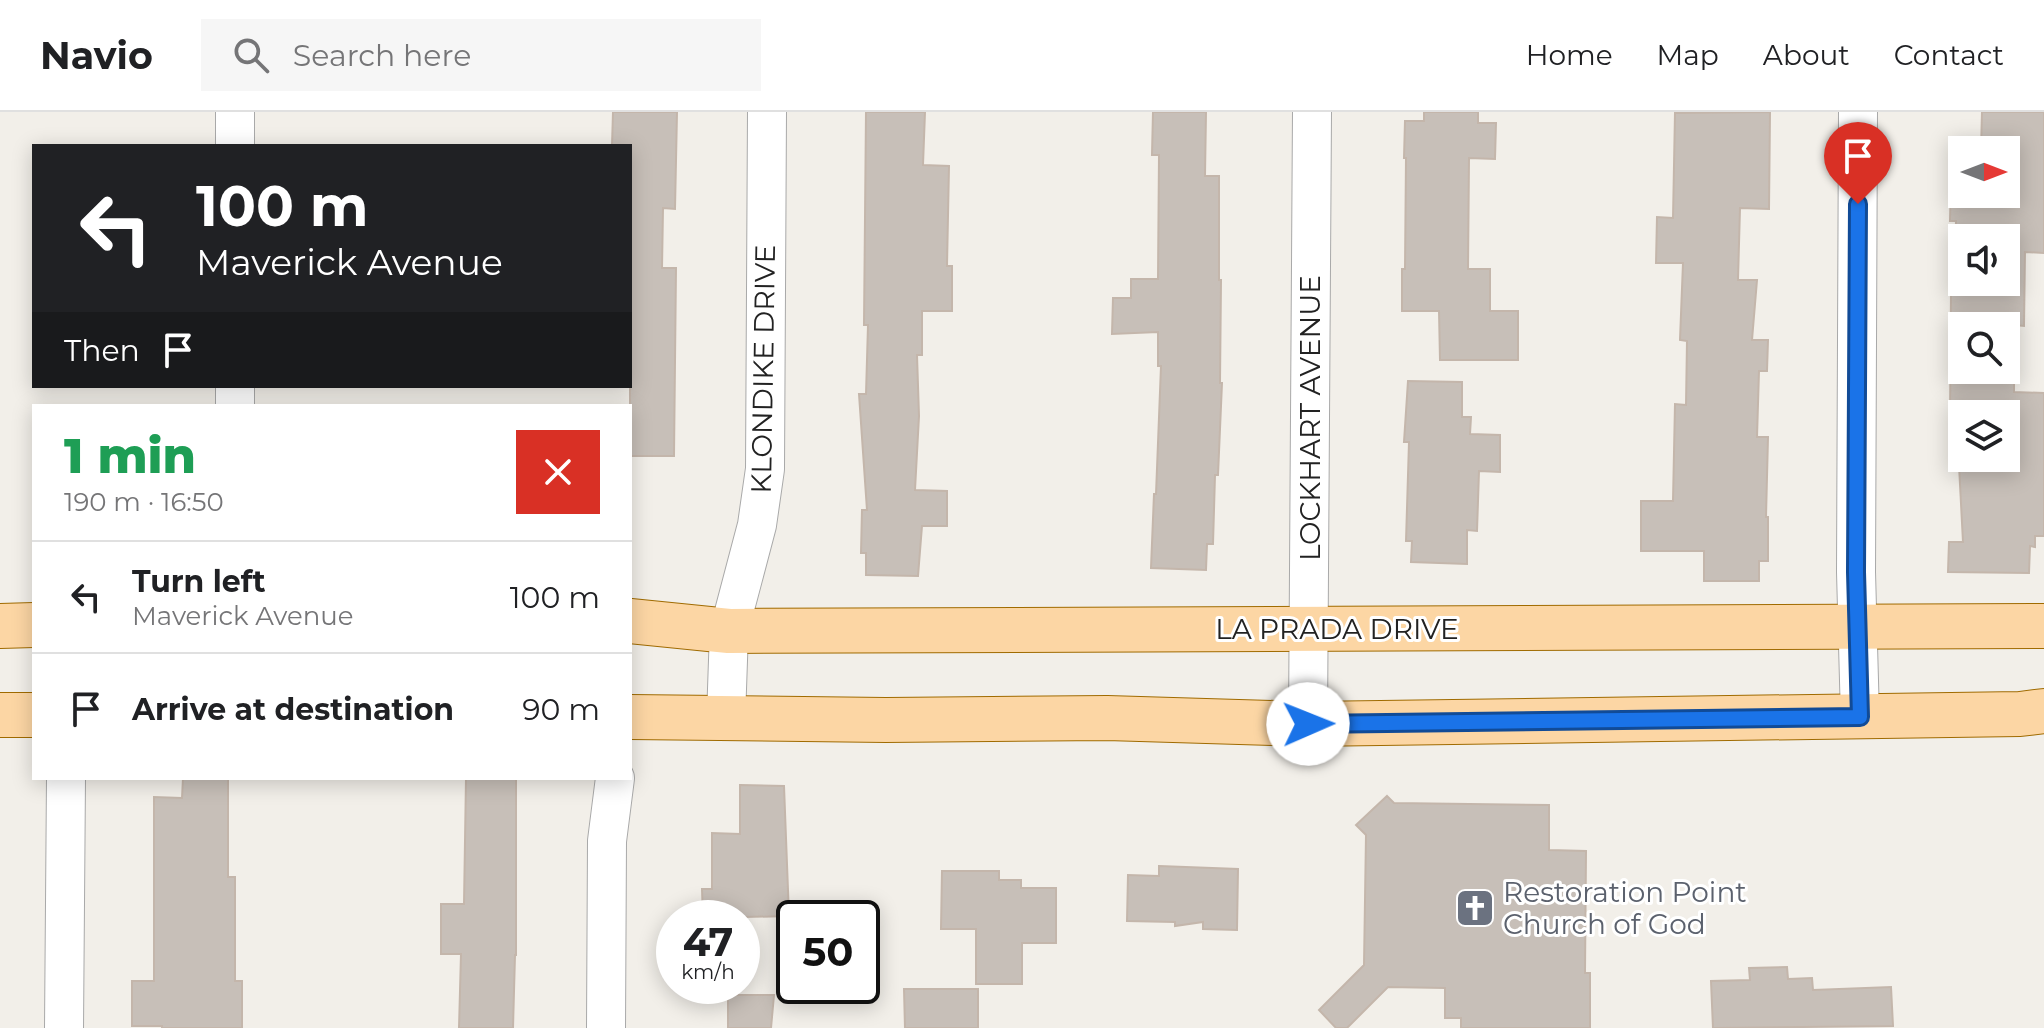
<!DOCTYPE html>
<html lang="en">
<head>
<meta charset="utf-8">
<style>
	:root { --surface:#fff; --page:#f6f6f6; --text:#202124; --muted:#757577; --line:#e0e0e0 }
	body { margin:0; font-family:Montserrat,sans-serif; background:var(--page); color:var(--text); height:100vh; display:flex; flex-direction:column; font-size:30px; white-space:nowrap }
	* { box-sizing:border-box; margin:0 }
	p { font-size:26px; color:var(--muted) }
	.icon { flex:none; width:44px; height:44px; fill:none; stroke:currentColor; stroke-width:2; stroke-linecap:round; stroke-linejoin:round }
	.map { position:relative; flex:1; overflow:hidden }
	.side { position:absolute; left:32px; top:292px; width:600px; height:376px; display:flex; flex-direction:column; background:var(--surface); border-radius:0px; box-shadow:0 4px 20px #0003 }
	.side>* { flex:none }
	.top-card { position:absolute; left:32px; top:32px; width:600px; height:244px; border-radius:0px; box-shadow:0 4px 20px #0003; background:#202124; color:#fff; overflow:hidden }
	.needle { width:52px; rotate:90deg }
	.fabs { position:absolute; left:1948px; top:24px; display:grid; gap:16px }
	.fabs a { display:grid; place-items:center; width:72px; height:72px; border-radius:0px; background:var(--surface); box-shadow:0 4px 20px #0003; font-size:40px }
	.speed { position:absolute; left:656px; top:788px; display:flex; gap:16px; font-size:40px; font-weight:700; text-align:center }
	.speed>* { display:grid; place-content:center; width:104px; height:104px; border-radius:50%; background:var(--surface); box-shadow:0 4px 20px #0003; line-height:1 }
	.speed small { font-size:20px; font-weight:400 }
	.speed .limit { border:4px solid #111; border-radius:12px; background:#fff; color:#111 }
	.pin { position:absolute; display:grid; place-items:center; width:68px; height:68px; color:#fff; margin:-82px -34px; border-radius:50% 50% 50% 0; rotate:-45deg; box-shadow:0 0 8px #0007 }
	.pin .icon { rotate:45deg }
	.me { position:absolute; width:88px; margin:-44px; rotate:89deg; stroke-linejoin:round; filter:drop-shadow(0 0 6px #0008) }
	.turn { display:flex; align-items:center; gap:28px; height:168px; padding:0 32px; font-size:36px }
	.turn .icon { width:104px; height:104px; stroke-width:2.5 }
	.turn b { display:block; font-size:56px; line-height:68px }
	.then { display:flex; align-items:center; height:76px; padding:0 32px; background:#0003; gap:16px; font-size:30px }
	.round { display:grid; place-items:center; flex:none; width:84px; height:84px; border-radius:0px; background:var(--page) }
	.overview { display:flex; align-items:center; justify-content:space-between; height:136px; padding:0 32px }
	h1 { font-size:48px; font-weight:800; line-height:60px; color:#1e9e55 }
	ul { padding:0; list-style:none }
	li { display:flex; align-items:center; gap:24px; height:112px; padding:0 32px; border-top:2px solid var(--line) }
	li div { flex:1 }
	li b { display:block; font-size:30px }
	li em { font-style:normal }
	header { display:flex; align-items:center; gap:48px; box-sizing:border-box; height:112px; padding:0 40px; background:var(--surface); border-bottom:2px solid var(--line) }
	header strong { font-size:38px }
	nav { display:flex; gap:44px; margin-inline-start:auto; font-size:28px }
	.search { width:560px; height:72px; background:var(--page); display:flex; align-items:center; gap:20px; box-sizing:border-box; padding:0 28px; border-radius:0px; color:var(--muted); font-size:30px }
	.map>svg:first-child { display:block }
	.building { fill:#c7bfb8; stroke:#c4b6ab; stroke-width:2; fill-rule:evenodd }
	.lines { fill:none; stroke-linecap:round; stroke-linejoin:round }
	.minor-casing { stroke:#a9a9a9; stroke-width:40 }
	.major-casing { stroke:#a06b00; stroke-width:46 }
	.minor { stroke:#fff; stroke-width:38 }
	.major { stroke:#fcd6a4; stroke-width:44 }
	.route-casing { stroke:#114b97; stroke-width:20 }
	.route { stroke:#1a73e8; stroke-width:14 }
	.labels { text-anchor:middle; dominant-baseline:central; stroke-width:6; stroke-linejoin:round; paint-order:stroke }
	.street-label { font-size:28px; fill:#222; stroke:#fff }
	.worship-label { font-size:28px; fill:#5b616d; stroke:#fff; text-anchor:start }
</style>
</head>
<body>
<header>
<strong>Navio</strong>
<div class="search"><svg class="icon" aria-label="search" viewBox="0 0 24 24"><circle cx="10" cy="10" r="6"/><path d="M15 15l6 6"/></svg>Search here</div>
<nav><a>Home</a><a>Map</a><a>About</a><a>Contact</a></nav>
</header>
<div class="map">
<svg width="2044" height="916" viewBox="0 0 2044 916">
	<rect width="100%" height="100%" fill="#f2efe9"/>
	<path class="building" d="M 613,0 L 677,0 L 675,97 L 663,96 L 662,156 L 676,156 L 674,344 L 630,344 L 630,34 L 612,34 Z
		M 866,0 L 925,0 L 923,53 L 949,54 L 947,154 L 952,154 L 952,199 L 922,199 L 922,243 L 917,243 L 919,304 L 915,378 L 947,379 L 947,414 L 922,414 L 918,464 L 866,463 L 866,441 L 861,441 L 862,398 L 867,398 L 859,282 L 866,282 L 868,213 L 864,213 Z
		M 1153,0 L 1206,0 L 1205,64 L 1219,64 L 1219,168 L 1221,168 L 1220,271 L 1222,271 L 1218,363 L 1215,363 L 1213,432 L 1207,432 L 1206,458 L 1151,456 L 1154,382 L 1156,382 L 1161,254 L 1158,254 L 1158,220 L 1112,222 L 1113,186 L 1131,186 L 1131,167 L 1158,167 L 1159,43 L 1152,43 Z
		M 1424,0 L 1478,0 L 1478,11 L 1496,11 L 1495,47 L 1469,46 L 1468,157 L 1490,157 L 1490,199 L 1518,199 L 1518,248 L 1440,248 L 1439,199 L 1402,199 L 1402,157 L 1405,157 L 1406,46 L 1404,46 L 1405,9 L 1424,9 Z
		M 1770,0 L 1769,97 L 1740,96 L 1738,168 L 1757,168 L 1752,228 L 1768,228 L 1767,259 L 1759,259 L 1757,325 L 1768,325 L 1766,405 L 1768,405 L 1768,449 L 1759,449 L 1759,469 L 1704,469 L 1704,439 L 1641,439 L 1641,389 L 1673,389 L 1675,292 L 1686,293 L 1687,229 L 1680,228 L 1683,151 L 1656,151 L 1657,105 L 1673,106 L 1675,1 Z
		M 1982,0 L 2044,0 L 2044,141 L 2025,140 L 2024,214 L 2014,213 L 2014,280 L 2044,281 L 2044,424 L 2035,424 L 2035,435 L 2030,434 L 2029,461 L 1948,460 L 1949,430 L 1963,430 L 1958,334 L 1956,334 L 1957,308 L 1950,308 L 1951,180 L 1954,180 L 1956,109 L 1950,109 L 1951,67 L 1955,67 L 1956,52 L 1962,52 L 1962,82 L 2006,82 L 2006,38 L 1981,38 ZM 1962,126 L 2006,126 L 2006,170 L 1962,170 ZM 1962,214 L 2006,214 L 2006,258 L 1962,258 ZM 1962,302 L 2006,302 L 2006,346 L 1962,346 Z
		M 1408,269 L 1462,270 L 1462,305 L 1471,305 L 1470,322 L 1500,323 L 1500,360 L 1479,359 L 1477,419 L 1467,418 L 1467,452 L 1411,450 L 1412,429 L 1406,429 L 1409,330 L 1404,330 Z
		M 183,666 L 228,666 L 228,765 L 235,765 L 235,869 L 242,869 L 242,916 L 162,916 L 162,914 L 132,914 L 132,869 L 154,869 L 154,685 L 182,686 Z
		M 466,666 L 516,666 L 516,843 L 515,843 L 513,916 L 459,916 L 461,842 L 441,842 L 441,792 L 464,792 Z
		M 740,673 L 784,674 L 789,804 L 703,806 L 702,777 L 712,777 L 712,721 L 740,722 Z
		M 1387,684 L 1394,691 L 1549,693 L 1549,738 L 1586,739 L 1585,861 L 1590,861 L 1590,916 L 1461,916 L 1461,906 L 1445,906 L 1445,876 L 1388,875 L 1347,916 L 1336,916 L 1319,898 L 1364,853 L 1366,723 L 1356,713 Z
		M 1159,754 L 1238,757 L 1237,818 L 1203,817 L 1203,810 L 1175,814 L 1175,810 L 1127,809 L 1128,763 L 1159,764 Z
		M 942,759 L 999,759 L 999,768 L 1021,768 L 1021,776 L 1056,776 L 1056,831 L 1022,831 L 1022,872 L 976,872 L 976,817 L 941,817 Z
		M 1787,855 L 1788,867 L 1812,866 L 1813,878 L 1891,875 L 1893,914 L 1713,916 L 1711,869 L 1750,868 L 1749,856 Z
		M 904,877 L 978,877 L 978,916 L 905,916 Z
		M 728,883 L 774,883 L 771,916 L 728,916 Z"/>
	<g class="lines">
		<g class="minor-casing">
			<path id="minor" d="M 235,0 L 235,34
				M 1858,0 L 1856,460 L 1860,605
				M 235,274 L 235,294
				M 726,606 L 729,519 L 757,413 L 765,357 L 767,0
				M 1308,612 L 1312,0
				M 64,916 L 66,666
				M 606,916 L 607,729 L 615,666"/>
		</g>
		<g class="major-casing">
			<path id="major" d="M 630,509 L 729,519 L 2044,514
				M 0,514 L 34,513
				M 0,603 L 34,603
				M 630,605 L 886,608 L 1107,606 L 1308,612 L 2020,602 L 2044,599"/>
		</g>
		<use href="#minor" class="minor"/>
		<use href="#major" class="major"/>
	</g>
	<g class="lines">
		<g class="route-casing">
			<path id="route" d="M 1308,612 L 1860,605 L 1856,460 L 1858,92"/>
		</g>
		<use href="#route" class="route"/>
	</g>
	<defs>
		<g id="church-square" transform="scale(2)"><rect x="-9" y="-9" width="18" height="18" rx="4" fill="#6b7280" stroke="#fff"/><path d="M-1.2-6h2.4v3.5h3.3v2.4h-3.3V6h-2.4V-.1h-3.3v-2.4h3.3Z" fill="#fff"/></g>
	</defs>
	<g fill-rule="evenodd">
		<use href="#church-square" x="1475" y="796"/>
	</g>
	<g class="labels">
		<g class="street-label">
			<text transform="translate(763 257) rotate(-89)">KLONDIKE DRIVE</text>
			<text transform="translate(1310 306) rotate(-90)">LOCKHART AVENUE</text>
			<text x="1337" y="517">LA PRADA DRIVE</text>
		</g>
		<g class="worship-label">
			<text x="1503" y="780">Restoration Point<tspan x="1503" dy="32">Church of God</tspan></text>
		</g>
	</g>
</svg>
<div class="fabs">
<a><svg class="needle" viewBox="-14 -14 28 28"><path d="M0-13l5 13h-10z" fill="#e53935"/><path d="M0 13l5-13h-10z" fill="#757577"/></svg></a>
<a><svg class="icon" aria-label="sound" viewBox="0 0 24 24"><path d="M4 9h4l5-4v14l-5-4H4zM17 9q2 3 0 6"/></svg></a>
<a><svg class="icon" aria-label="search" viewBox="0 0 24 24"><circle cx="10" cy="10" r="6"/><path d="M15 15l6 6"/></svg></a>
<a><svg class="icon" aria-label="layers" viewBox="0 0 24 24"><path d="M12 4l9 5-9 5-9-5zM3 14l9 5 9-5"/></svg></a>
</div>
<div class="speed"><div>47<small>km/h</small></div><div class="limit">50</div></div>
<div class="pin" style="left:1858px;top:92px;background:#d93025"><svg class="icon" aria-label="arrive" viewBox="0 0 24 24"><path d="M6 21V4h12l-3 4 3 4H6"/></svg></div>
<svg class="me" style="left:1308px;top:612px" viewBox="-20 -20 40 40"><circle r="19" fill="#fff"/><path d="M0-13L10 11 0 6-10 11z" fill="#1a73e8"/></svg>
<div class="top-card">
<div class="turn"><svg class="icon" aria-label="left" viewBox="0 0 24 24"><path d="M17 20v-9H6M10 6l-5 5 5 5"/></svg><div><b>100 m</b>Maverick Avenue</div></div>
<div class="then">Then<svg class="icon" aria-label="arrive" viewBox="0 0 24 24"><path d="M6 21V4h12l-3 4 3 4H6"/></svg></div>
</div>
<section class="side">
<div class="overview"><div><h1>1 min</h1><p>190 m · 16:50</p></div><a class="round" style="background:#d93025;color:#fff"><svg class="icon" aria-label="close" viewBox="0 0 24 24"><path d="M6 6l12 12M18 6L6 18"/></svg></a></div>
<ul>
<li><svg class="icon" aria-label="left" viewBox="0 0 24 24"><path d="M17 20v-9H6M10 6l-5 5 5 5"/></svg><div><b>Turn left</b><p>Maverick Avenue</p></div><em>100 m</em></li>
<li><svg class="icon" aria-label="arrive" viewBox="0 0 24 24"><path d="M6 21V4h12l-3 4 3 4H6"/></svg><div><b>Arrive at destination</b></div><em>90 m</em></li>
</ul>
</section>
</div>
</body>
</html>
